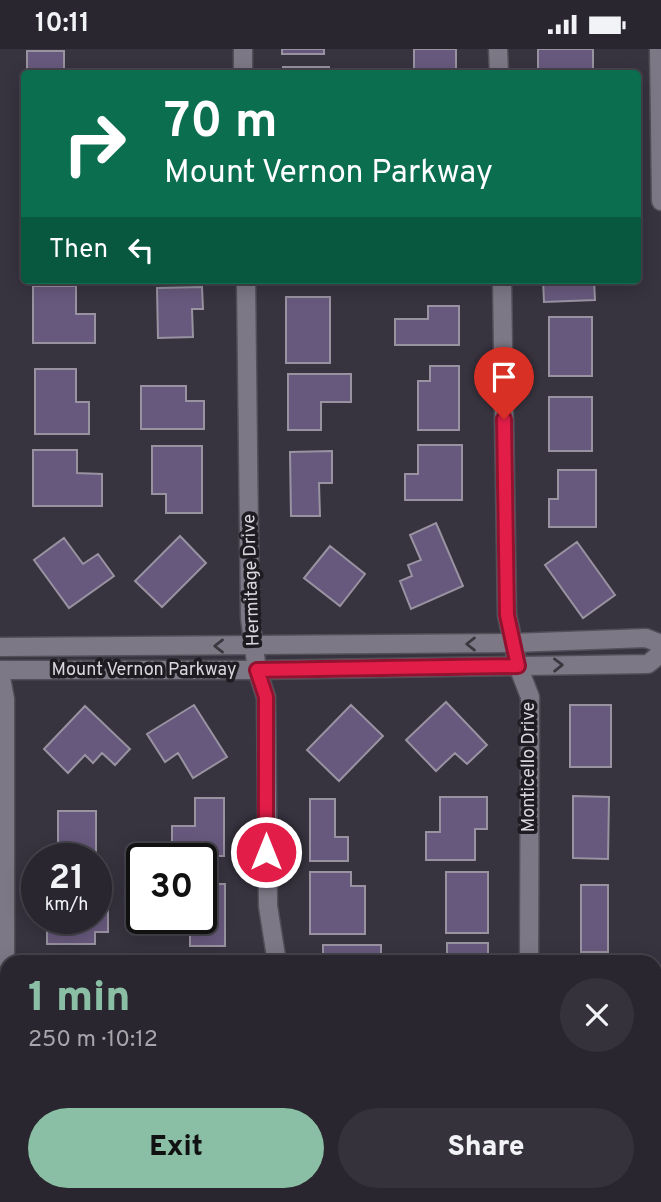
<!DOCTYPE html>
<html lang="en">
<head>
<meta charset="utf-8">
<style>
	:root { --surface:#29262f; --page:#35323b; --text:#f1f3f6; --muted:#a5a5aa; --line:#45434b; --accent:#8abfa5 }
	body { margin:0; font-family:Overpass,sans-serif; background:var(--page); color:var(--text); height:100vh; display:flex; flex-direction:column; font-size:26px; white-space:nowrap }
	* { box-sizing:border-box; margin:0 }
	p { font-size:23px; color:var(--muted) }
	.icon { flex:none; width:38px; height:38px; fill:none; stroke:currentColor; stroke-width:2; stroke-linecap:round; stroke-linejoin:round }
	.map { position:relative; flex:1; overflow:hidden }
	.sheet { position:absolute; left:0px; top:906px; width:662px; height:247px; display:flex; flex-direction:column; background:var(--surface); border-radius:21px 21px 0 0; box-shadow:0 4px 18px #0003,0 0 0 2px var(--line) }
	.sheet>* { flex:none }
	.hud { position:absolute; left:21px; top:21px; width:620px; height:214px; border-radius:7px; box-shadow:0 4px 18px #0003,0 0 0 2px var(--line); background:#0b6e4f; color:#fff; overflow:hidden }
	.speed { position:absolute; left:21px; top:794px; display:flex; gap:14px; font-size:35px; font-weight:700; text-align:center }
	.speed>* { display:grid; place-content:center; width:91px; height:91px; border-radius:50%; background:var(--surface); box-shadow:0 4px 18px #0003,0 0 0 2px var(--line); line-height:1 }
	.speed small { font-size:18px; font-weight:400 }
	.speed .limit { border:4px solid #111; border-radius:10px; background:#fff; color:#111 }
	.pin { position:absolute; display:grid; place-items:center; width:60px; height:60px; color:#fff; margin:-72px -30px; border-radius:50% 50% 50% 0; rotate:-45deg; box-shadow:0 0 7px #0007 }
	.pin .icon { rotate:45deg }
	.me { position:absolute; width:77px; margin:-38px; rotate:0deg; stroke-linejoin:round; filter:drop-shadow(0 0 5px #0008) }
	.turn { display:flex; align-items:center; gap:24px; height:147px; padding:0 28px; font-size:32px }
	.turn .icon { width:91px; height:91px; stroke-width:2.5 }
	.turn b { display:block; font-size:49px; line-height:60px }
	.then { display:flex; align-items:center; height:66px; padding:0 28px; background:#0003; gap:14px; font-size:26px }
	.round { display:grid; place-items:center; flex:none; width:74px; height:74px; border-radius:37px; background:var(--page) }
	.head { display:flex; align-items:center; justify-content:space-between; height:119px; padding:0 28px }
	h1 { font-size:42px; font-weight:800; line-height:52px; color:var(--accent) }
	.action { display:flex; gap:14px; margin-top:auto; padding:14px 28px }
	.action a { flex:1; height:80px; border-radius:42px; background:var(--accent); color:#111; font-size:28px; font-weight:800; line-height:80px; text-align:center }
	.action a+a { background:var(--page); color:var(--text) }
	.status { display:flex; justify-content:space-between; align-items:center; height:49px; padding:0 35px; background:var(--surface); direction:ltr }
	.status svg { height:19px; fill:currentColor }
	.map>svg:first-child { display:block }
	.green { fill:#5d4d2c }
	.building { fill:#67597d; stroke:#9892a1; stroke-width:2 }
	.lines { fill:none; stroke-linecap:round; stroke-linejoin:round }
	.minor-casing { stroke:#534f59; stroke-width:21 }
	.tertiary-casing { stroke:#534f59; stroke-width:21 }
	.minor { stroke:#7d7886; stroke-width:18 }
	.tertiary { stroke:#7d7886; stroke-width:18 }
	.oneway { stroke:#3a383f }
	.route-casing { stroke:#92132f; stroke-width:18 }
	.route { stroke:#e11d48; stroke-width:12 }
	.labels { text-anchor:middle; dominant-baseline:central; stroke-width:7; stroke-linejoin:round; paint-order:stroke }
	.street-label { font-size:18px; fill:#dad7df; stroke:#1e1c21 }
</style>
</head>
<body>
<div class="status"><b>10:11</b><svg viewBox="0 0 49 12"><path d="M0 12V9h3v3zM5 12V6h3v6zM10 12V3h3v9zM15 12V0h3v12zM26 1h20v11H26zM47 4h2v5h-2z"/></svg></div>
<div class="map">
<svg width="661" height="1153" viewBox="0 0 661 1153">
	<rect width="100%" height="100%" fill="#37333f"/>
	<path class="green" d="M 25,1146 L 270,1146 L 270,1153 L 25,1153 Z"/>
	<path class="building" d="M 282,0 L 324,0 L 324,5 L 282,5 Z
		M 414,0 L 456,0 L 456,24 L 414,24 Z
		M 538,0 L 593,0 L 593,23 L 538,23 Z
		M 27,2 L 64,2 L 64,24 L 27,24 Z
		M 283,18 L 329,18 L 329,24 L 283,24 Z
		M 146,20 L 193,21 L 193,24 L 146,24 Z
		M 286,231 L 337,231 L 337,234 L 286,234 Z
		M 543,231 L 594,231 L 595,251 L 544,253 Z
		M 33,237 L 76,237 L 76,265 L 95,265 L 95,294 L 33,294 Z
		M 202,238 L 203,260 L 192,260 L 193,288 L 158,289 L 157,239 Z
		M 286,248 L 330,248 L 330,314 L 286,314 Z
		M 428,257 L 459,257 L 459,296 L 395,296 L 395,270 L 428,270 Z
		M 549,268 L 592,268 L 592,327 L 549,327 Z
		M 430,317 L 459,317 L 459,381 L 418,381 L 418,332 L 430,332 Z
		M 35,320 L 76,320 L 76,353 L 89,353 L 89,385 L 35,385 Z
		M 288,325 L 351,325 L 351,353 L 321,353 L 321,381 L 288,381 Z
		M 141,337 L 186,337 L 186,352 L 204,352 L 204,380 L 141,380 Z
		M 549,348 L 592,348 L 592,402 L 549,402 Z
		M 418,396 L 462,396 L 462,451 L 405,451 L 405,425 L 418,425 Z
		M 152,397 L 202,397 L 202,464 L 166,464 L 166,445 L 152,445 Z
		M 33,401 L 77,401 L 77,424 L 102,425 L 102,457 L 33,457 Z
		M 332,402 L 332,434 L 319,434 L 320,467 L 291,467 L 290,403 Z
		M 558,421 L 596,421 L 596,478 L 549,478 L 549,450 L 558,450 Z
		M 436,474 L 463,537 L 411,560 L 400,532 L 412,527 L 408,516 L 421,511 L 410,486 Z
		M 180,487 L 206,514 L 162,558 L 135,532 Z
		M 64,489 L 83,515 L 98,505 L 114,527 L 69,559 L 34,511 Z
		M 577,493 L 615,546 L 583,569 L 545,516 Z
		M 330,497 L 365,525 L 340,557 L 304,529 Z
		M 446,653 L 487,696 L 467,715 L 455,704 L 436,722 L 406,691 Z
		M 194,656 L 227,708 L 193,729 L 178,704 L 165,713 L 147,685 Z
		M 351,656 L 383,687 L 339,732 L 307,701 Z
		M 570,656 L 611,656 L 611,718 L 570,718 Z
		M 85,657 L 130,700 L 115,716 L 102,704 L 93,714 L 85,706 L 68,724 L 44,700 Z
		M 573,747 L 609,748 L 608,810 L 573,809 Z
		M 440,748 L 487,748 L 487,780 L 475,780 L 475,811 L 426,811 L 426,783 L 440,783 Z
		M 195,749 L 224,749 L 224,807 L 172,807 L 172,777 L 195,777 Z
		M 310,750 L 335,750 L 335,788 L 348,788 L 348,812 L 310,812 Z
		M 58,762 L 96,762 L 96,808 L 58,808 Z
		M 310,823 L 351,823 L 351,837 L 365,837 L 365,885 L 310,885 Z
		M 446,823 L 488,823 L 488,884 L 446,884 Z
		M 201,835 L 225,835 L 225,897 L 190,897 L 190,870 L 201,870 Z
		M 581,836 L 608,836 L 608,903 L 581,903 Z
		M 96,843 L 108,843 L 108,883 L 95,883 L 95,895 L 47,895 L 47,870 L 96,870 Z
		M 447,894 L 488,894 L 488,914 L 447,914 Z
		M 323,896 L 381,896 L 381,914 L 323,914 Z
		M 326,1146 L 379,1146 L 379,1153 L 326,1153 Z
		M 452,1146 L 493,1146 L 493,1153 L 452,1153 Z
		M 599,1146 L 627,1146 L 627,1153 L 599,1153 Z"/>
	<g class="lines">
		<g class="minor-casing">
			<path id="minor" d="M 243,0 L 243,24
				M 498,0 L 499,24
				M 246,231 L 250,569 L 257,621 L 266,648 L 268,857 L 277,914
				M 502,231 L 507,566 L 518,617 L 530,648 L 529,914
				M 0,624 L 5,650 L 5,1072 L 7,1088
				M 17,1153 L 17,1146
				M 286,1153 L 286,1146
				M 544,1153 L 544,1146"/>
		</g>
		<g class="tertiary-casing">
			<path id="tertiary" d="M 659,0 L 661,152
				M 0,598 L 513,594 L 646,589 L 661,595
				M 0,621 L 257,621 L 648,615 L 661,604"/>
		</g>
		<use href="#minor" class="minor"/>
		<use href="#tertiary" class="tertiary"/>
	</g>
	<defs><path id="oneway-chevron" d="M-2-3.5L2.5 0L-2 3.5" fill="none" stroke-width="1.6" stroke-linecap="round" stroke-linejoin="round" transform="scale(1.75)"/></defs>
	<g class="oneway">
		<use href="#oneway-chevron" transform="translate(471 595) rotate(180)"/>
		<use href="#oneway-chevron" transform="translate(219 597) rotate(180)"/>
		<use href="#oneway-chevron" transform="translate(558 616) rotate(-1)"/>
	</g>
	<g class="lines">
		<g class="route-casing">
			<path id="route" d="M 266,803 L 266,648 L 257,621 L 518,617 L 507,566 L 504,370"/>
		</g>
		<use href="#route" class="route"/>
	</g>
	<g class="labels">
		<g class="street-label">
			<text transform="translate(252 531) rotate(-92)">Hermitage Drive</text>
			<text x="144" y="621">Mount Vernon Parkway</text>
			<text transform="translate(529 718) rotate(-90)">Monticello Drive</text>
		</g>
	</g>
</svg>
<div class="speed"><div>21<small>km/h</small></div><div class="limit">30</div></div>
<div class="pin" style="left:504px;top:370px;background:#d93025"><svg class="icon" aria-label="arrive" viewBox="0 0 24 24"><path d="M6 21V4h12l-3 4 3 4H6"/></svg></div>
<svg class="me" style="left:266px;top:803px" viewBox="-20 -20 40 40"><circle r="17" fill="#e11d48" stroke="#fff" stroke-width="3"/><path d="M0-11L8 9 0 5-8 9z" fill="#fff"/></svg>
<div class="hud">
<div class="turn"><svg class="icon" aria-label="right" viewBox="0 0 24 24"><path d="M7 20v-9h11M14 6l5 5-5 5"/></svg><div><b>70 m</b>Mount Vernon Parkway</div></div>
<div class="then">Then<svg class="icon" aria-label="left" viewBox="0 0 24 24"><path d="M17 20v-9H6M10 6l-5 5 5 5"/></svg></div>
</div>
<section class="sheet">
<div class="head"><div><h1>1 min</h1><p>250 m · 10:12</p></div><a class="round"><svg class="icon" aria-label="close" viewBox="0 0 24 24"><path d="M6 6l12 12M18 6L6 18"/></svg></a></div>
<div class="action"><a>Exit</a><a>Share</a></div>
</section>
</div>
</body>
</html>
